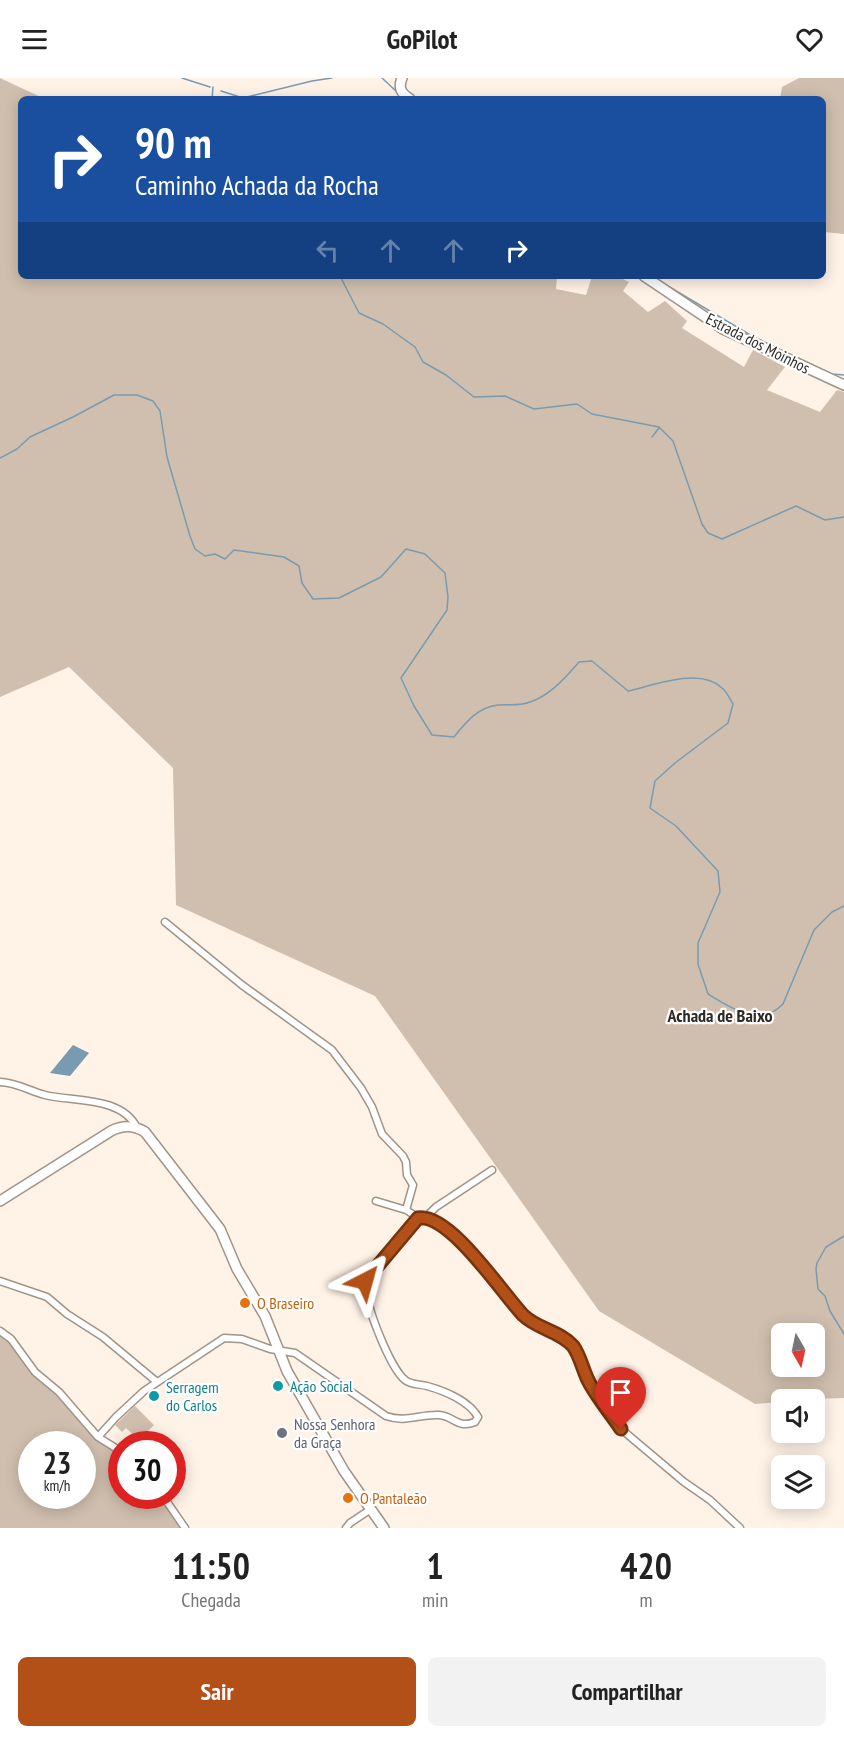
<!DOCTYPE html>
<html lang="pt">
<head>
<meta charset="utf-8">
<style>
	:root { --surface:#fff; --page:#f2f2f2; --text:#222; --muted:#767676; --accent:#b35018 }
	body { margin:0; font-family:"PT Sans Narrow",sans-serif; background:var(--page); color:var(--text); height:100vh; display:flex; flex-direction:column; font-size:22px; white-space:nowrap }
	* { box-sizing:border-box; margin:0 }
	p { font-size:20px; color:var(--muted) }
	.icon { flex:none; width:33px; height:33px; fill:none; stroke:currentColor; stroke-width:2; stroke-linecap:round; stroke-linejoin:round }
	.map { position:relative; height:1450px; overflow:hidden }
	.drawer { display:flex; flex-direction:column; background:var(--surface); flex:1 }
	.drawer>* { flex:none }
	.guide { position:absolute; left:18px; top:18px; width:808px; height:183px; border-radius:9px; box-shadow:0 3px 15px #0003; background:#1a4fa0; color:#fff; overflow:hidden }
	.needle { width:39px; rotate:171deg }
	.buttons { position:absolute; left:771px; top:1245px; display:grid; gap:12px }
	.buttons a { display:grid; place-items:center; width:54px; height:54px; border-radius:9px; background:var(--surface); box-shadow:0 3px 15px #0003; font-size:30px }
	.speed { position:absolute; left:18px; top:1353px; display:flex; gap:12px; font-size:30px; font-weight:700; text-align:center }
	.speed>* { display:grid; place-content:center; width:78px; height:78px; border-radius:50%; background:var(--surface); box-shadow:0 3px 15px #0003; line-height:1 }
	.speed small { font-size:15px; font-weight:400 }
	.speed .limit { border:9px solid #d22; background:#fff; color:#111 }
	.pin { position:absolute; display:grid; place-items:center; width:51px; height:51px; color:#fff; margin:-62px -26px; border-radius:50% 50% 50% 0; rotate:-45deg; box-shadow:0 0 6px #0007 }
	.pin .icon { rotate:45deg }
	.me { position:absolute; width:66px; margin:-33px; rotate:39deg; stroke-linejoin:round; filter:drop-shadow(0 0 4px #0008) }
	.turn { display:flex; align-items:center; gap:21px; height:126px; padding:0 18px; font-size:27px }
	.turn .icon { width:78px; height:78px; stroke-width:2.5 }
	.turn b { display:block; font-size:42px; line-height:51px }
	.lanes { display:flex; align-items:center; height:57px; padding:0 18px; background:#0003; justify-content:center; gap:30px; direction:ltr }
	.lanes .off { opacity:.35 }
	.eta { display:flex; justify-content:space-evenly; align-items:center; height:102px; text-align:center }
	.eta b { font-size:36px; font-weight:800; line-height:42px }
	.action { display:flex; gap:12px; margin-top:auto; padding:12px 18px }
	.action a { flex:1; height:69px; border-radius:9px; background:var(--accent); color:#fff; font-size:24px; font-weight:800; line-height:69px; text-align:center }
	.action a+a { background:var(--page); color:var(--text) }
	header { display:flex; justify-content:space-between; align-items:center; height:78px; padding:0 18px; background:var(--surface); font-size:27px; font-weight:800 }
	.map>svg:first-child { display:block }
	.green { fill:#d0bfae; fill-rule:evenodd }
	.water { fill:#799bb2 }
	.lines { fill:none; stroke-linecap:round; stroke-linejoin:round }
	.stream { stroke:#799bb2; stroke-width:1.5 }
	.street-casing { stroke:#a19386; stroke-width:9 }
	.secondary-casing { stroke:#a19386; stroke-width:12 }
	.street { stroke:#fff; stroke-width:6 }
	.secondary { stroke:#fff; stroke-width:9 }
	.route-casing { stroke:#743410; stroke-width:15 }
	.route { stroke:#b35018; stroke-width:10 }
	.food-dot { fill:#e8710a; stroke:#fff; stroke-width:2 }
	.culture-dot { fill:#0f9aa8; stroke:#fff; stroke-width:2 }
	.worship-dot { fill:#6b7280; stroke:#fff; stroke-width:2 }
	.labels { text-anchor:middle; dominant-baseline:central; stroke-width:4.5; stroke-linejoin:round; paint-order:stroke }
	.street-label { font-size:16px; fill:#2e2924; stroke:#fff }
	.food-label { font-size:16px; fill:#c56008; stroke:#fff; text-anchor:start }
	.culture-label { font-size:16px; fill:#0d838f; stroke:#fff; text-anchor:start }
	.worship-label { font-size:16px; fill:#5b616d; stroke:#fff; text-anchor:start }
	.neighbourhood-label { font-size:18px; font-weight:bold; fill:#2e2924; stroke:#fff }
</style>
</head>
<body>
<header><svg class="icon" aria-label="menu" viewBox="0 0 24 24"><path d="M4 6h16M4 12h16M4 18h16"/></svg>GoPilot<svg class="icon" aria-label="heart" viewBox="0 0 24 24"><path d="M12 20l-8-8c-3-5 5-10 8-4 3-6 11-1 8 4z"/></svg></header>
<div class="map">
<svg width="844" height="1450" viewBox="0 0 844 1450">
	<rect width="100%" height="100%" fill="#fff2e7"/>
	<path class="green" d="M 0,0 L 45,21 L 21,21 L 21,198 L 557,198 L 556,211 L 586,217 L 592,198 L 617,198 L 629,204 L 623,213 L 648,234 L 665,223 L 687,243 L 682,250 L 744,289 L 753,272 L 785,289 L 767,312 L 820,334 L 837,312 L 844,314 L 844,1320 L 782,1322 L 781,1324 L 755,1326 L 599,1233 L 375,918 L 176,827 L 173,690 L 69,589 L 0,619 ZM 782,1256 L 814,1256 L 814,1288 L 782,1288 Z
		M 799,0 L 844,0 L 844,156 L 824,154 L 824,21 L 780,21 L 782,9 Z
		M 0,1253 L 98,1359 L 121,1381 L 122,1418 L 160,1418 L 184,1450 L 0,1450 ZM 32,1366 L 82,1366 L 82,1418 L 32,1418 Z
		M 135,1328 L 154,1347 L 139,1362 L 126,1350 L 122,1354 L 115,1347 Z"/>
	<path class="water" d="M 73,967 L 89,975 L 70,998 L 50,995 Z"/>
	<g class="lines">
		<path class="stream" d="M 182,0 L 210,9
			M 382,0 L 397,14
			M 221,13 L 243,20 L 312,3 L 332,0
			M 212,21 L 213,9
			M 340,198 L 359,235 L 383,246 L 415,269 L 423,284 L 446,297 L 474,319 L 505,318 L 534,331 L 577,326 L 592,336 L 659,349 L 673,363 L 702,446 L 708,455 L 722,461 L 796,428 L 825,442 L 844,439
			M 661,204 L 752,258 L 832,296 L 844,297
			M 652,359 L 659,350
			M 0,380 L 17,371 L 30,359 L 73,339 L 114,317 L 137,317 L 153,323 L 160,333 L 167,379 L 190,458 L 195,471 L 205,478 L 215,476 L 225,481 L 234,472 L 284,479 L 299,488 L 302,505 L 313,521 L 339,520 L 381,499 L 406,471 L 425,476 L 445,495 L 448,519 L 447,532 L 401,600 L 414,628 L 432,657 L 454,659 C 466,644 478,629 498,627 C 508,626 518,628 527,625 C 549,619 564,601 579,584 L 592,583 L 628,613 C 655,607 700,589 722,610 C 727,614 730,621 733,626 L 728,645 L 675,685 L 655,703 L 650,730 L 676,748 L 718,793 L 720,814 L 698,865 L 698,886 L 708,916 C 731,930 760,950 783,926 L 814,852 L 832,834 L 844,828
			M 844,1158 L 826,1169 L 817,1185 L 816,1191 L 818,1211 L 825,1218 L 830,1233 L 844,1256"/>
		<g class="street-casing">
			<path id="street" d="M 165,844 L 242,907 L 332,972 L 361,1010 L 372,1029 L 382,1056 L 403,1078 L 406,1084 L 407,1097 L 413,1107 L 406,1132
				M 0,1004 C 15,1004 30,1013 45,1017 C 73,1024 122,1018 137,1050
				M 376,1123 L 406,1132 L 419,1140
				M 426,1139 L 436,1129 L 492,1092
				M 0,1203 L 47,1219 L 67,1236 L 103,1259 L 157,1304
				M 0,1253 L 11,1261 L 35,1294 L 59,1314 L 98,1359 L 122,1374
				M 98,1359 L 116,1339 L 144,1313 L 224,1260 L 242,1261 L 270,1271 L 295,1275 L 386,1338 C 406,1345 419,1336 439,1337 C 454,1338 457,1351 475,1344 L 478,1339 C 469,1323 445,1313 427,1308 C 420,1306 411,1307 405,1302 C 390,1290 363,1222 365,1203 L 419,1140 C 448,1136 504,1214 523,1236 L 532,1245 L 569,1264 L 575,1272 L 590,1306 L 621,1351 L 684,1404 L 710,1422 L 740,1450
				M 163,1418 L 185,1450
				M 346,1450 L 350,1445 L 371,1431"/>
		</g>
		<g class="secondary-casing">
			<path id="secondary" d="M 402,0 C 398,10 401,15 410,21
				M 644,198 L 723,251 L 844,307
				M 0,1123 L 111,1053 C 123,1047 133,1047 145,1054 L 220,1151 L 237,1191 L 265,1238 L 287,1293 L 344,1393 L 384,1450"/>
		</g>
		<use href="#street" class="street"/>
		<use href="#secondary" class="secondary"/>
	</g>
	<g class="lines">
		<g class="route-casing">
			<path id="route" d="M 365,1203 L 418,1140 C 450,1135 502,1215 523,1237 C 537,1251 560,1253 573,1268 C 581,1279 583,1294 590,1306 C 599,1322 611,1336 621,1351"/>
		</g>
		<use href="#route" class="route"/>
	</g>
	<g class="food-dot">
		<circle cx="245" cy="1225" r="6"/>
		<circle cx="348" cy="1420" r="6"/>
	</g>
	<g class="culture-dot">
		<circle cx="278" cy="1308" r="6"/>
		<circle cx="154" cy="1318" r="6"/>
	</g>
	<circle class="worship-dot" cx="282" cy="1355" r="6"/>
	<g class="labels">
		<g class="street-label">
			<text transform="translate(758 265) rotate(27)">Estrada dos Moinhos</text>
		</g>
		<g class="food-label">
			<text x="257" y="1225">O Braseiro</text>
			<text x="360" y="1420">O Pantaleão</text>
		</g>
		<g class="culture-label">
			<text x="290" y="1308">Ação Social</text>
			<text x="166" y="1309">Serragem<tspan x="166" dy="18">do Carlos</tspan></text>
		</g>
		<g class="worship-label">
			<text x="294" y="1346">Nossa Senhora<tspan x="294" dy="18">da Graça</tspan></text>
		</g>
		<g class="neighbourhood-label">
			<text x="720" y="937">Achada de Baixo</text>
		</g>
	</g>
</svg>
<div class="buttons">
<a><svg class="needle" viewBox="-14 -14 28 28"><path d="M0-13l5 13h-10z" fill="#e53935"/><path d="M0 13l5-13h-10z" fill="#767676"/></svg></a>
<a><svg class="icon" aria-label="sound" viewBox="0 0 24 24"><path d="M4 9h4l5-4v14l-5-4H4zM17 9q2 3 0 6"/></svg></a>
<a><svg class="icon" aria-label="layers" viewBox="0 0 24 24"><path d="M12 4l9 5-9 5-9-5zM3 14l9 5 9-5"/></svg></a>
</div>
<div class="speed"><div>23<small>km/h</small></div><div class="limit">30</div></div>
<div class="pin" style="left:621px;top:1351px;background:#d93025"><svg class="icon" aria-label="arrive" viewBox="0 0 24 24"><path d="M6 21V4h12l-3 4 3 4H6"/></svg></div>
<svg class="me" style="left:365px;top:1203px" viewBox="-20 -20 40 40"><path d="M0-17L14 15 0 8-14 15z" fill="#b35018" stroke="#fff" stroke-width="4"/></svg>
<div class="guide">
<div class="turn"><svg class="icon" aria-label="right" viewBox="0 0 24 24"><path d="M7 20v-9h11M14 6l5 5-5 5"/></svg><div><b>90 m</b>Caminho Achada da Rocha</div></div>
<div class="lanes"><svg class="icon off" aria-label="left" viewBox="0 0 24 24"><path d="M17 20v-9H6M10 6l-5 5 5 5"/></svg><svg class="icon off" aria-label="ahead" viewBox="0 0 24 24"><path d="M12 20V5M6 11l6-6 6 6"/></svg><svg class="icon off" aria-label="ahead" viewBox="0 0 24 24"><path d="M12 20V5M6 11l6-6 6 6"/></svg><svg class="icon" aria-label="right" viewBox="0 0 24 24"><path d="M7 20v-9h11M14 6l5 5-5 5"/></svg></div>
</div>
</div>
<section class="drawer">
<div class="eta">
<div><b>11:50</b><p>Chegada</p></div>
<div><b>1</b><p>min</p></div>
<div><b>420</b><p>m</p></div>
</div>
<div class="action"><a>Sair</a><a>Compartilhar</a></div>
</section>
</body>
</html>
